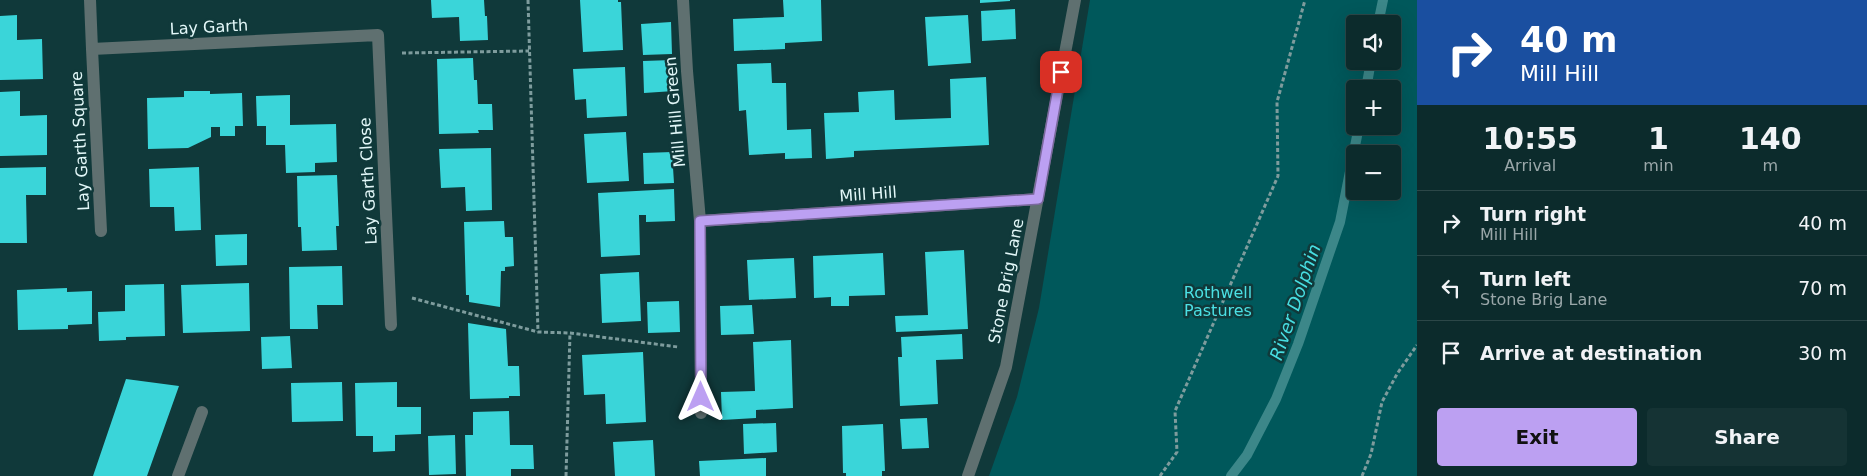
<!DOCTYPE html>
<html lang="en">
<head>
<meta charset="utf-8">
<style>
	:root { --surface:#0c2b2c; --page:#153334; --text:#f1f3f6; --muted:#9aa7a9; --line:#2c4748; --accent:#bca0f2 }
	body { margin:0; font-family:"DejaVu Sans",sans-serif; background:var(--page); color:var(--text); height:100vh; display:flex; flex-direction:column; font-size:19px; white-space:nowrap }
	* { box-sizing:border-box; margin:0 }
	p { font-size:16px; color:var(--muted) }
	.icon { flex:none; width:28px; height:28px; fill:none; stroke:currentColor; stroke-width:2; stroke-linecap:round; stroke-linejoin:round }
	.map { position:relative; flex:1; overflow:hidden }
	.sheet { display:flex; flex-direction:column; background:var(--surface); width:450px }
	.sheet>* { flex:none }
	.banner { background:#1a4fa0; color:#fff; overflow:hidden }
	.tools { position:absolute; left:1346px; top:15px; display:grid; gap:10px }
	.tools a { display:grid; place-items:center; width:55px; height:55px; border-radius:5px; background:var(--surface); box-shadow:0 5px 20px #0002,0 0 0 1px var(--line); font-size:25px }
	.pin { position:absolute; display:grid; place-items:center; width:42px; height:42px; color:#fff; margin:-21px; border-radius:10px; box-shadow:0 2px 8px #0006 }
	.me { position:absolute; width:55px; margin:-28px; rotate:0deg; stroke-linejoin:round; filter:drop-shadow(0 0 4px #0008) }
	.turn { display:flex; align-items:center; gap:18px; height:105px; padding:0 20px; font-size:22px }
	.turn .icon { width:65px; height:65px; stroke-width:2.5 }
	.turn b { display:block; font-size:35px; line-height:42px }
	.eta { display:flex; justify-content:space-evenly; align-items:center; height:85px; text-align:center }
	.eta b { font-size:30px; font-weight:700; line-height:35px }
	.primary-button { display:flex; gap:10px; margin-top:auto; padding:10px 20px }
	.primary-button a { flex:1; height:58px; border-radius:5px; background:var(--accent); color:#111; font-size:20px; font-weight:700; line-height:58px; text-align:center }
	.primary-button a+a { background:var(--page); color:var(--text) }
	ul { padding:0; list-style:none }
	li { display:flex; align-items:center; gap:15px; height:65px; padding:0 20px; border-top:1px solid var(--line) }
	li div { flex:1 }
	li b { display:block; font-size:19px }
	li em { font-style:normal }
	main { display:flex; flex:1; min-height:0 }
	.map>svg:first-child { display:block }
	.green { fill:#00585b; fill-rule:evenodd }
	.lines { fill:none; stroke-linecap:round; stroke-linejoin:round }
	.stream { stroke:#3c8789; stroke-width:10 }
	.building { fill:#3ad5d9 }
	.path { stroke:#7e9c9d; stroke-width:3; stroke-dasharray:4 2.5; stroke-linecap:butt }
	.street { stroke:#5f7070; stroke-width:12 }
	.route-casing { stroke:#7a689d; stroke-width:12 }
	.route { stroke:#bca0f2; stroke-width:9 }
	.labels { text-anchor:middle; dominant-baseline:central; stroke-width:5; stroke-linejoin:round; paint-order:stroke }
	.street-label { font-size:16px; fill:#e2f7f8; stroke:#10393a }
	.park-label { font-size:16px; fill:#4be0e4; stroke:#10393a }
	.water-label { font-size:18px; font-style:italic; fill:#47dde1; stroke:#10393a }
</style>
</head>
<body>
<main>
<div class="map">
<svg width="1417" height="476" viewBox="0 0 1417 476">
	<rect width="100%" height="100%" fill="#10393a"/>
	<path class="green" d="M 1090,0 L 1417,0 L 1417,476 L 989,476 L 1017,397 L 1039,308 ZM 1355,24 L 1392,24 L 1392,61 L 1355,61 ZM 1355,89 L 1392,89 L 1392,126 L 1355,126 ZM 1355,154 L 1392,154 L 1392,191 L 1355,191 Z"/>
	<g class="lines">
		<path class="stream" d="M 1378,24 L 1383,0
			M 1366,89 L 1371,61
			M 1231,476 L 1247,455 L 1276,399 L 1298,344 L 1340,222 L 1359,126"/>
	</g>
	<path class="building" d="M 431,0 L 484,0 L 485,16 L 487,16 L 488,40 L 460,41 L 459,17 L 432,18 Z
		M 580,0 L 618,0 L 618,2 L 621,2 L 623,50 L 583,52 Z
		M 783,0 L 821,0 L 822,41 L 785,43 L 785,49 L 734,51 L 733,19 L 784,17 Z
		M 980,0 L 1010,0 L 1010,1 L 980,3 Z
		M 1015,9 L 1016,39 L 982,41 L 981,11 Z
		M 17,15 L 17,40 L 42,39 L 43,79 L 0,80 L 0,16 Z
		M 968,15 L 971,63 L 928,66 L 925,17 Z
		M 671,22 L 672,54 L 643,55 L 641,24 Z
		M 473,58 L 474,80 L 477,80 L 478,104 L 492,104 L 493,130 L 478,130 L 479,133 L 439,134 L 437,59 Z
		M 672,60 L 674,91 L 644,93 L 643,61 Z
		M 771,63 L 772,83 L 786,83 L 787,130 L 811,129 L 812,158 L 785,159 L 785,153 L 749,155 L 746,110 L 739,111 L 737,64 Z
		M 625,67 L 627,116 L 587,118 L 586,99 L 575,100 L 573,69 Z
		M 986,77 L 989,145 L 854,151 L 854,157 L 826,159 L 824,113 L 859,112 L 858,92 L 894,90 L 895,120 L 951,118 L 950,79 Z
		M 20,91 L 20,116 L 47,115 L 47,155 L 0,156 L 0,92 Z
		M 184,91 L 210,91 L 210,94 L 242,93 L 243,126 L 235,126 L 235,136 L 220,136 L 220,127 L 211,127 L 211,137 L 188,148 L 148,149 L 147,98 L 184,97 Z
		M 290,95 L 290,125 L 336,124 L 337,162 L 315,163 L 315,172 L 286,173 L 285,145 L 266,145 L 266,126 L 257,126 L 256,96 Z
		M 626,132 L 629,181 L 587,183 L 584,134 Z
		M 491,148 L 492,210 L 466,211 L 465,187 L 441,188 L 439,149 Z
		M 672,152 L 674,183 L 644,184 L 643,153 Z
		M 46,167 L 46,195 L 26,195 L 27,243 L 0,243 L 0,168 Z
		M 199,167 L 201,230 L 175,231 L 174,207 L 150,207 L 149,169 Z
		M 337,175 L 339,226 L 336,226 L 337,250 L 302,251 L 301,227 L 298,227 L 297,176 Z
		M 674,189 L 675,221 L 646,222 L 646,215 L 639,215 L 640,255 L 601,257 L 598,193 Z
		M 504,221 L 505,237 L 513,237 L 514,266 L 505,267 L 505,271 L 501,271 L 500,307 L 469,302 L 469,295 L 466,295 L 464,222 Z
		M 247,234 L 247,265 L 216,266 L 215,235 Z
		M 964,250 L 968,329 L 896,332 L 895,316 L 928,315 L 925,252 Z
		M 883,253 L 885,295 L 849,296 L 849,306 L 831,306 L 831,297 L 814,298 L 813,256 Z
		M 794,258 L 796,298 L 749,300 L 747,260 Z
		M 342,266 L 343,305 L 317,305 L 318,329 L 290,329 L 289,267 Z
		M 639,272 L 641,321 L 602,323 L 600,274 Z
		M 249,283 L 250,331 L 183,333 L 181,285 Z
		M 164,284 L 165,336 L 126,337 L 126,340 L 99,341 L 98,312 L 125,311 L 125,285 Z
		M 67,288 L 67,292 L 92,291 L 92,324 L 68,325 L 68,329 L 18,330 L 17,290 Z
		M 679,301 L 680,332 L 648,333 L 647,302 Z
		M 752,305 L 754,334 L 721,335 L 720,306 Z
		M 468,323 L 506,329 L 508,366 L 519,366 L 520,396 L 509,396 L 509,398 L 470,399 Z
		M 962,334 L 963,359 L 936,360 L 938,404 L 900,406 L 898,357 L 902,357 L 901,337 Z
		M 290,336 L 292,368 L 262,369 L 261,337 Z
		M 791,340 L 793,408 L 756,410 L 756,418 L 722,420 L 721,392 L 755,391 L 753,342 Z
		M 643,352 L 646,422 L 606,424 L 605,394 L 584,395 L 582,355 Z
		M 126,379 L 179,386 L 147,476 L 93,476 Z
		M 342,382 L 343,421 L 292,422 L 291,383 Z
		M 397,382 L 397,407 L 421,407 L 421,434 L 395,435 L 395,451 L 373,452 L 373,436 L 356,436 L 355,383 Z
		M 509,411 L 510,445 L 533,445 L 534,469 L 511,469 L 511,476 L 466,476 L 465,435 L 473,435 L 473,412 Z
		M 927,418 L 929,448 L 902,449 L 900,419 Z
		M 776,423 L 777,452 L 744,454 L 743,424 Z
		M 883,424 L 885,471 L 882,471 L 882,476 L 846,476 L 846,473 L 843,473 L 842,426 Z
		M 455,435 L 456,474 L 429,475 L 428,436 Z
		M 653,440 L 655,476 L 615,476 L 613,442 Z
		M 766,458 L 766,476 L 700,476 L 699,461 Z"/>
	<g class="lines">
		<path class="path" d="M 528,0 L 538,332
			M 402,53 L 529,51
			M 412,298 L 538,332 L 570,333 L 678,347
			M 566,476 L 570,333
			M 1160,476 L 1177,452 L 1175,411 L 1278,176 L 1277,102 L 1305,0
			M 1362,476 L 1371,454 L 1382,402 L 1397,374 L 1417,345"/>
		<path class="street" d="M 90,0 L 92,49 L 378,35 L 391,325
			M 683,0 L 687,71 L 700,221 L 701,413
			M 92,49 L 101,231
			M 700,221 L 1038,199
			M 178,476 L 202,412
			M 968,476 L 1006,367 L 1075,0"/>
	</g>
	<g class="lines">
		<g class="route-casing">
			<path id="route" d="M 701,397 L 700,221 L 1038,199 L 1061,72"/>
		</g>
		<use href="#route" class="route"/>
	</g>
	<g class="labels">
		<g class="street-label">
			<text transform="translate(209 27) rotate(-3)">Lay Garth</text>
			<text transform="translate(675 112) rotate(-95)">Mill Hill Green</text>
			<text transform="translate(80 141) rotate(-93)">Lay Garth Square</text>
			<text transform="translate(368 181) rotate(-93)">Lay Garth Close</text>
			<text transform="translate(868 194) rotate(-4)">Mill Hill</text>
			<text transform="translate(1006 281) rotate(-79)">Stone Brig Lane</text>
		</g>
		<g class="park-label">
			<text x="1218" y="292">Rothwell<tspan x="1218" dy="18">Pastures</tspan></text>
		</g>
		<g class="water-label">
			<text transform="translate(1295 302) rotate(-71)">River Dolphin</text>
		</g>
	</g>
</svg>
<div class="tools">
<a><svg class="icon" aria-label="sound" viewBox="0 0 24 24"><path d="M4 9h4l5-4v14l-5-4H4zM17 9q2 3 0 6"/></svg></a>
<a>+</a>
<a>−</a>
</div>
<div class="pin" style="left:1061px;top:72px;background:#d93025"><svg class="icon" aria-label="arrive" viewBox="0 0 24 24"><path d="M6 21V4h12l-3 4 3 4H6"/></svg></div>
<svg class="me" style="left:701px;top:397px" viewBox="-20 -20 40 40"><path d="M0-17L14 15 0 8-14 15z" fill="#bca0f2" stroke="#fff" stroke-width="4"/></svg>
</div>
<section class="sheet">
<div class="banner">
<div class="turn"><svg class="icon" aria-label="right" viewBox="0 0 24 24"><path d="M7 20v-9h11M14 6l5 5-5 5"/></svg><div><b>40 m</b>Mill Hill</div></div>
</div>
<div class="eta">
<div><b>10:55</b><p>Arrival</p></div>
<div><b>1</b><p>min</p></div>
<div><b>140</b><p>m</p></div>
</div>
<ul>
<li><svg class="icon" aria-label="right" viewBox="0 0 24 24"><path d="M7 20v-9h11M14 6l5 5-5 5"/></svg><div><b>Turn right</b><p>Mill Hill</p></div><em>40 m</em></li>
<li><svg class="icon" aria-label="left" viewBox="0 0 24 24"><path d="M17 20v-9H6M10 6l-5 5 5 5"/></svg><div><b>Turn left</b><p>Stone Brig Lane</p></div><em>70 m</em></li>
<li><svg class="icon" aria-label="arrive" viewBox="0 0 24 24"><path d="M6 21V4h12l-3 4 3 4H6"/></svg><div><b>Arrive at destination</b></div><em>30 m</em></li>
</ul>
<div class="primary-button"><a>Exit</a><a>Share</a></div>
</section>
</main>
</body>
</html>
